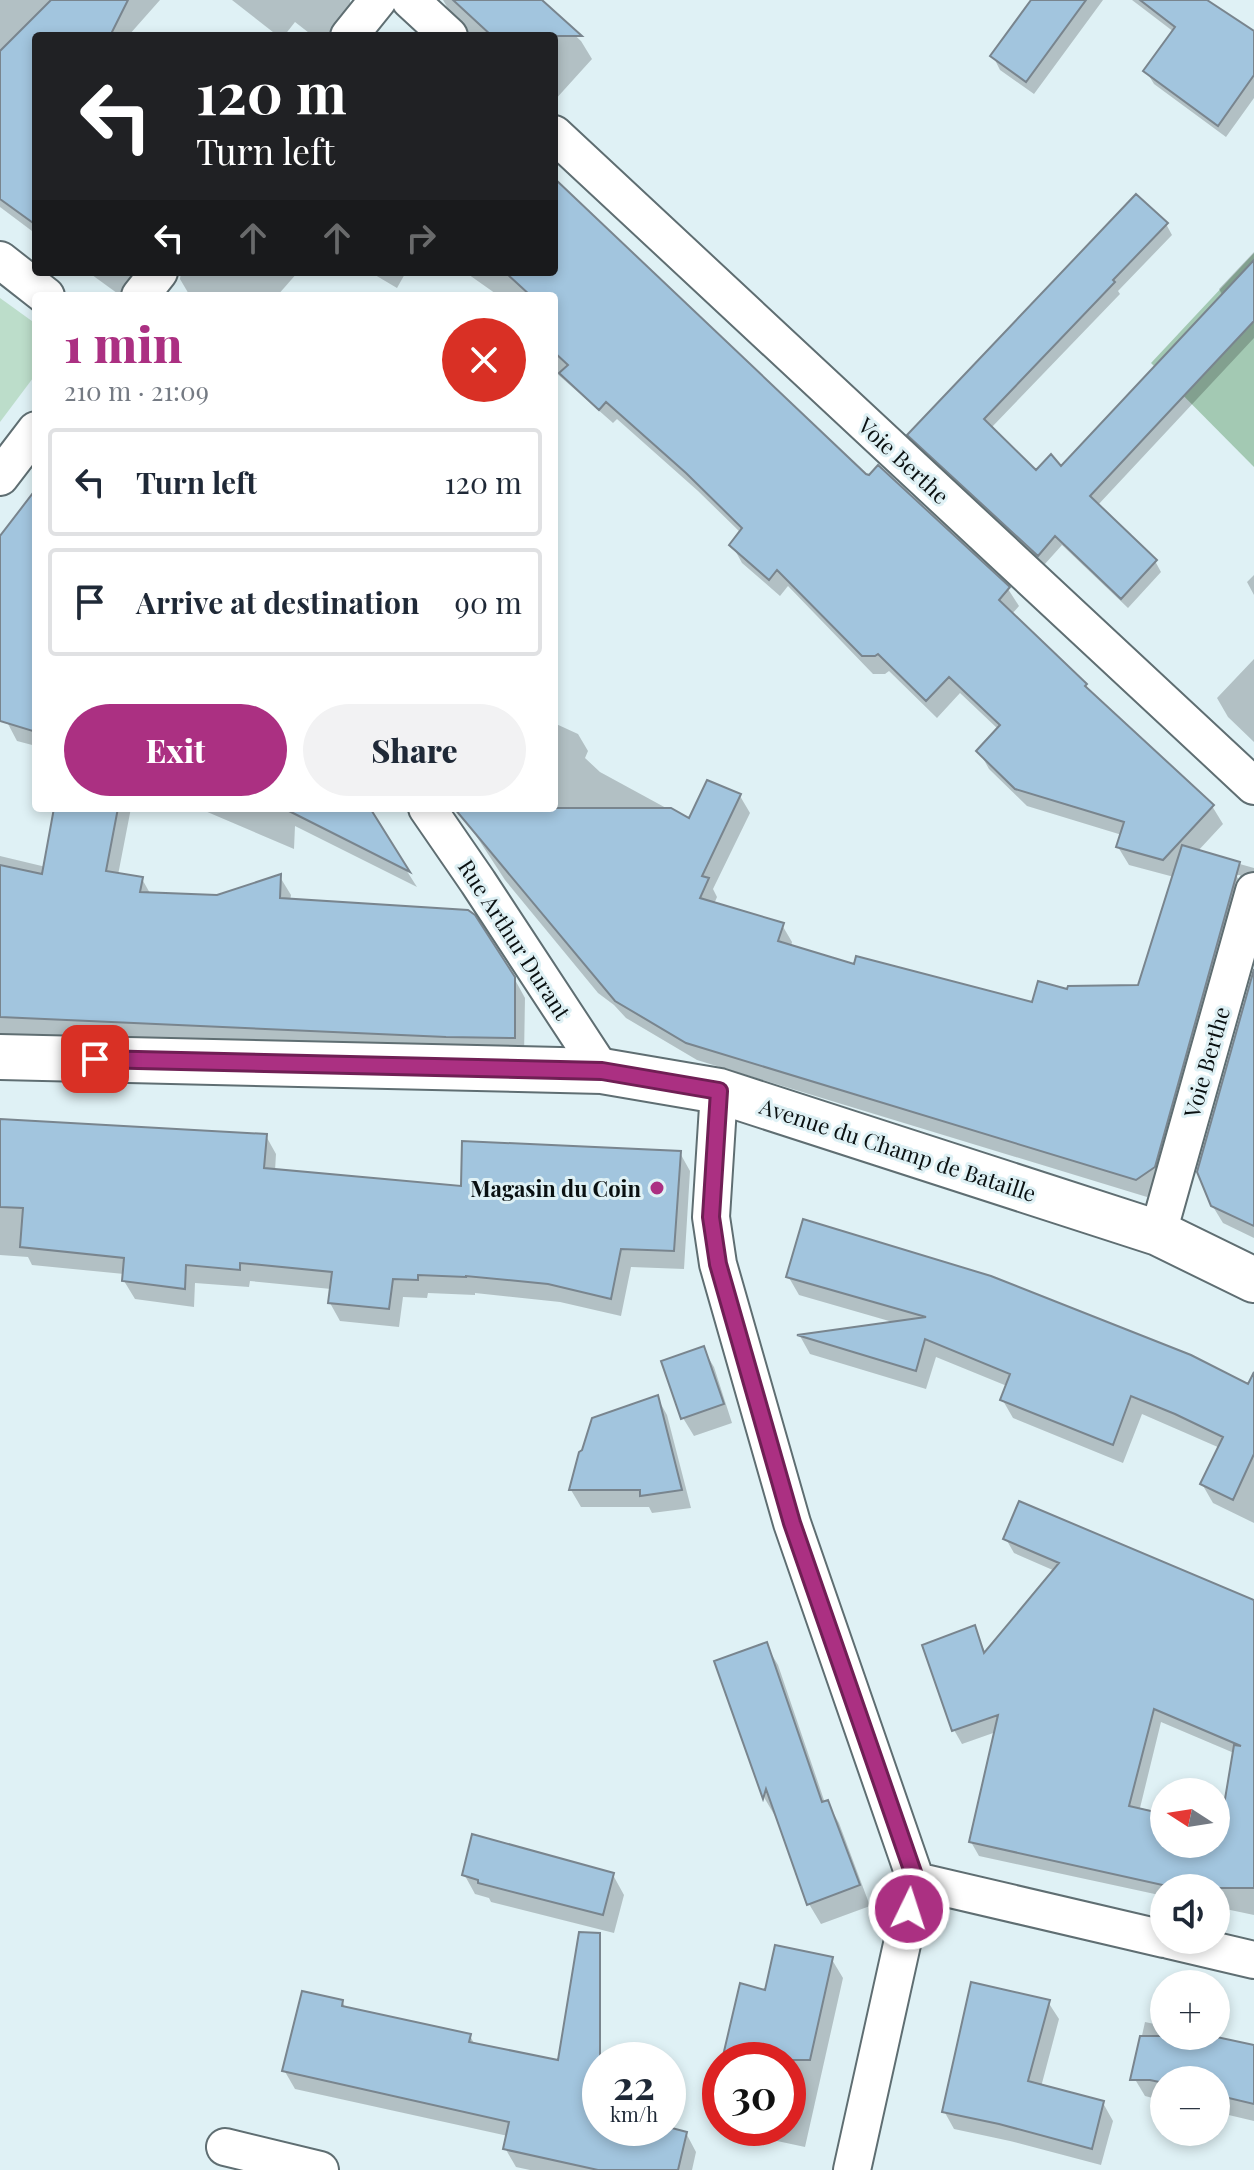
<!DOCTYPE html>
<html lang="en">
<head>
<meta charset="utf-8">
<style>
	:root { --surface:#fff; --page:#f2f2f3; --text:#1f2937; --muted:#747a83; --line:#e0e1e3; --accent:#ab3082 }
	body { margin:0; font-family:"Playfair Display",serif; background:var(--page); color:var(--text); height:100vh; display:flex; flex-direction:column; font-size:30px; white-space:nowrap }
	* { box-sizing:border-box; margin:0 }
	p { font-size:26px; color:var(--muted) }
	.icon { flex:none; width:44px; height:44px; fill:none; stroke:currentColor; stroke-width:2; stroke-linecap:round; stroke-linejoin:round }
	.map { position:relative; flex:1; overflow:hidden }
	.panel { position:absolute; left:32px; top:292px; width:526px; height:520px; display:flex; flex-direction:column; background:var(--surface); border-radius:8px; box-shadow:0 4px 12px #0003 }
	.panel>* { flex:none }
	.hud { position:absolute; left:32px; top:32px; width:526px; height:244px; border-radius:8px; box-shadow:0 4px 12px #0003; background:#202124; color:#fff; overflow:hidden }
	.needle { width:52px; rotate:282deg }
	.fabs { position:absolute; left:1150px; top:1778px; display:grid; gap:16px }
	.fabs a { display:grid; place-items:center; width:80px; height:80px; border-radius:50%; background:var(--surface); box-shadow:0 4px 12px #0003; font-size:40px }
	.speed { position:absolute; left:582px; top:2042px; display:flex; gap:16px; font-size:40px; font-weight:700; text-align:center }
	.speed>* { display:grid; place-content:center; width:104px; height:104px; border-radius:50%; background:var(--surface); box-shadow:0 4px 12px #0003; line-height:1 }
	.speed small { font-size:20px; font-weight:400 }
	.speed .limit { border:12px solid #d22; background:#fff; color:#111 }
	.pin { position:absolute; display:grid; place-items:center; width:68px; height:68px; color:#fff; margin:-34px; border-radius:16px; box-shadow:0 4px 12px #0006 }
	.me { position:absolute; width:88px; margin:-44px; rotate:4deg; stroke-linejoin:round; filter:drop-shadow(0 0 6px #0008) }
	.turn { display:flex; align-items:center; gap:28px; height:168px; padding:0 32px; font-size:36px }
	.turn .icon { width:104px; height:104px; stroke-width:2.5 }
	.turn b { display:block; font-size:56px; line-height:68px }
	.lanes { display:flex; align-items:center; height:76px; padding:0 32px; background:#0003; justify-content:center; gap:40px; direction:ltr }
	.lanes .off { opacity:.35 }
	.round { display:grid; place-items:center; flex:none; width:84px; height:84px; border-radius:42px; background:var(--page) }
	.headline { display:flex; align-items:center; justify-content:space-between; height:136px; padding:0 32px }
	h1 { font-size:48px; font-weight:800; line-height:60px; color:var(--accent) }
	.primary-button { display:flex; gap:16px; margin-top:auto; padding:16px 32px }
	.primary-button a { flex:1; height:92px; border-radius:48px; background:var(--accent); color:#fff; font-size:32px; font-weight:800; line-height:92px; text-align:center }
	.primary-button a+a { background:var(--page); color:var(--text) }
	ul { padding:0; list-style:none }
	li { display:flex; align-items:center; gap:24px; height:108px; margin:0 16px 12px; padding:0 16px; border:4px solid var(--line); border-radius:8px }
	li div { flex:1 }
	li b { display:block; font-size:30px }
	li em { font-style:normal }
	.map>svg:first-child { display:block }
	.green { fill:#bcddca }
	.forest { fill:#a3c9b3 }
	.shadow { fill:#0003; fill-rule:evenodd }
	.building { fill:#a2c5de; stroke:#79858e; stroke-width:2; fill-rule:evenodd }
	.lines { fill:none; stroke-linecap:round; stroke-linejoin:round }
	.minor-casing { stroke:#5f6e72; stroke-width:40 }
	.tertiary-casing { stroke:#5f6e72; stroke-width:48 }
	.minor { stroke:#fff; stroke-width:36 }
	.tertiary { stroke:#fff; stroke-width:44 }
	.route-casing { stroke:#6f1f54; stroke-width:20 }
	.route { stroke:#ab3082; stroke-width:14 }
	.poi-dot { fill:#ab3082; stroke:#dff1f5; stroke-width:3 }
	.labels { text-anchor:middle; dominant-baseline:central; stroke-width:6; stroke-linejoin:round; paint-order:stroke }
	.street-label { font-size:22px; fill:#0a1011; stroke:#dff1f5 }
	.poi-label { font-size:22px; font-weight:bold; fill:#0a1011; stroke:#dff1f5; text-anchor:end }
</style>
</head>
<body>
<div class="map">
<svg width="1254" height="2170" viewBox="0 0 1254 2170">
	<rect width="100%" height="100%" fill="#dff1f5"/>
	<path class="green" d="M 0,298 L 36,324 L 36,374 L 0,422 Z"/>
	<path class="forest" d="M 1254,253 L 1254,467 L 1151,363 Z"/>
	<path class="shadow" d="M 0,0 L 160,0 L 129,35 L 131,36 L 36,36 L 36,234 L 0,207 Z
		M 232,0 L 350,0 L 351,17 L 336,36 L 313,36 L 295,22 L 284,36 L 278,36 Z
		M 443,0 L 537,0 L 581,41 L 592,59 L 554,101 L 554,36 L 471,36 L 453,17 Z
		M 1033,0 L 1103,0 L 1034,94 L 1000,70 L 993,56 Z
		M 1132,0 L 1203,0 L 1254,35 L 1254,98 L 1226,137 L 1154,84 L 1146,71 L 1174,32 Z
		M 554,182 L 865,475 L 1008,589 L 1019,606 L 1011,615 L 1086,685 L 1090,693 L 1212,806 L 1223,824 L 1197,852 L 1254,868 L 1254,890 L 1250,892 L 1240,875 L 1236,875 L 1247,895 L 1164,1184 L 1147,1197 L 697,1060 L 626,1018 L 614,1005 L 598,993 L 505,880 L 458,808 L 554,808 L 554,723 L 578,734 L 588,751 L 585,758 L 600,772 L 690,821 L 740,796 L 750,813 L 713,889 L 717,897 L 714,904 L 782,925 L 792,942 L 791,947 L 856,966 L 1033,1004 L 1068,992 L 1139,987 L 1174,877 L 1129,865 L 1118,847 L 1122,835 L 1027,806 L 989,769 L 979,751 L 998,729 L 960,693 L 937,718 L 889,671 L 885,674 L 873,674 L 788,586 L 780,596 L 742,563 L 732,545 L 741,533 L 698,491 L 617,419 L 613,423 L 554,371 L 554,296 L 499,296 L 465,272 L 554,272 Z
		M 1166,224 L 1172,235 L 1118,291 L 1120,294 L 991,428 L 1036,473 L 1061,469 L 1223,296 L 1219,289 L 1254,252 L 1254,338 L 1097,506 L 1155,561 L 1161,572 L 1128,608 L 1062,545 L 1044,565 L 916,446 L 910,435 Z
		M 88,272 L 159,272 L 137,296 L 121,296 Z
		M 181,272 L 298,272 L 277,296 L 190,296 L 180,279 Z
		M 370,272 L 406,272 L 397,288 Z
		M 36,491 L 36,746 L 17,741 L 7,722 L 0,719 L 0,539 Z
		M 1254,575 L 1254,595 L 1247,582 Z
		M 1254,659 L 1254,742 L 1228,717 L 1217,698 Z
		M 56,808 L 131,808 L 118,875 L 142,879 L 151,895 L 218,897 L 280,877 L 291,895 L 290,901 L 514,978 L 525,998 L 524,1056 L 0,1035 L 0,856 L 46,867 Z
		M 198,808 L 367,808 L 417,887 L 295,826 L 294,849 Z
		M 1254,976 L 1254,1238 L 1223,1223 L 1212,1205 Z
		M 0,1121 L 266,1136 L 276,1154 L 275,1171 L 463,1189 L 680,1153 L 690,1171 L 684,1269 L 631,1267 L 621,1316 L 560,1302 L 475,1293 L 475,1295 L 428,1293 L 427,1298 L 403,1297 L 399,1327 L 340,1321 L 330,1303 L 331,1289 L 250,1281 L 249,1287 L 195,1283 L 194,1307 L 135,1299 L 124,1281 L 124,1274 L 32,1265 L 28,1257 L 0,1255 Z
		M 788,1276 L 1254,1388 L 1254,1523 L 1213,1503 L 1202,1484 L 1220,1448 L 1142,1414 L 1123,1463 L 1013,1418 L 1002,1399 L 1007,1386 L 936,1357 L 926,1389 L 810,1354 L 800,1336 L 896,1323 L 799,1295 Z
		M 703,1349 L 714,1367 L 732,1423 L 694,1436 L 683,1418 Z
		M 657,1397 L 667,1415 L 691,1508 L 652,1513 L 649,1507 L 581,1507 L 571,1490 Z
		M 1006,1539 L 1254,1602 L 1254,1915 L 1216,1907 L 1216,1888 L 1164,1888 L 1164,1896 L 979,1856 L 971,1842 L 996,1732 L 962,1744 L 954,1730 L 974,1627 L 986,1654 L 1055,1571 L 1014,1553 ZM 1161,1722 L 1234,1753 L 1222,1825 L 1216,1824 L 1216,1844 L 1164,1844 L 1164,1813 L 1140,1808 Z
		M 766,1645 L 778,1665 L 825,1803 L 827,1802 L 839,1823 L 870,1906 L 821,1924 L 809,1904 L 776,1812 L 775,1816 L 765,1799 L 717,1662 Z
		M 464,1874 L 613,1875 L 624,1895 L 614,1933 L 491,1902 L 489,1898 L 475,1894 Z
		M 831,1958 L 843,1978 L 805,2147 L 754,2136 L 723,2132 L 721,2128 L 788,2128 L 788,2060 L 724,2060 L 767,1992 Z
		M 342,2001 L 346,2009 L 470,2036 L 475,2045 L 600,2090 L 600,2128 L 686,2133 L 696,2152 L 692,2170 L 530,2170 L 516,2167 L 505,2148 L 508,2136 L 295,2089 L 284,2070 Z
		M 1048,2002 L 1059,2019 L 1041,2087 L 1103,2103 L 1113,2121 L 1101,2165 L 1010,2141 L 954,2129 L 944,2111 Z
		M 1145,2022 L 1164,2026 L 1164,2036 L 1207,2036 L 1254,2047 L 1254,2121 L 1216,2112 L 1216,2080 L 1164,2080 L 1164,2101 L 1145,2096 L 1133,2076 Z
		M 720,2079 L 720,2127 L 712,2113 Z"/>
	<path class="building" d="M 51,0 L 128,0 L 110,36 L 36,36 L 36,225 L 0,199 L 0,51 Z
		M 453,0 L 542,0 L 582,36 L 492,36 Z
		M 1031,0 L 1086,0 L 1026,82 L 990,56 Z
		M 1140,0 L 1207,0 L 1254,31 L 1254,75 L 1218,126 L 1143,71 L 1175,27 Z
		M 554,178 L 866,474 L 869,475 L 878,465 L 1010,587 L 999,600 L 1087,684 L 1085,686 L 1214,805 L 1163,860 L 1116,847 L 1124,822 L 1015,789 L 976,751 L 1000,725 L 949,677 L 926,701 L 878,654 L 875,656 L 862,656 L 777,570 L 769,580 L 729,545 L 742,528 L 686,473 L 606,402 L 599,410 L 559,373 L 568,365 L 554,352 L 554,296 L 531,296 L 505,272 L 554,272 Z
		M 1136,194 L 1168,223 L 1113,280 L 1115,282 L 984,419 L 1036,470 L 1051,454 L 1061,466 L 1254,260 L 1254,321 L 1090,496 L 1157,560 L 1121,599 L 1055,536 L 1038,556 L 907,435 Z
		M 36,489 L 36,732 L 0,721 L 0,536 Z
		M 707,780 L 741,794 L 702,876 L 709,878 L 700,898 L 784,923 L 778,941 L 854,964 L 856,956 L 1032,1002 L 1038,981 L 1067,989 L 1068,986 L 1138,985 L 1182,845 L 1240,862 L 1155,1167 L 1136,1180 L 686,1043 L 615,1001 L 454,808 L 671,808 L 689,818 Z
		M 54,808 L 118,808 L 106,871 L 143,877 L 140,892 L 217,895 L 281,874 L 280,898 L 468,910 L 475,915 L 515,977 L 515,1038 L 446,1037 L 0,1017 L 0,865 L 42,874 Z
		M 283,808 L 370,808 L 410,872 Z
		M 1254,969 L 1254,1226 L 1211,1206 L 1197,1172 Z
		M 0,1119 L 267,1134 L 264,1168 L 461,1186 L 462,1141 L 681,1151 L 674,1251 L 621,1249 L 611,1299 L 548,1284 L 466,1276 L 466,1277 L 418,1275 L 418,1280 L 393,1279 L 389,1309 L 328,1303 L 332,1272 L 240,1263 L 240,1270 L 186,1265 L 185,1289 L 122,1281 L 124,1258 L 20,1247 L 23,1208 L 0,1207 Z
		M 803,1219 L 991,1276 L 1191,1355 L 1248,1384 L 1254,1372 L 1254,1454 L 1233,1500 L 1200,1484 L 1223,1437 L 1175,1414 L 1131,1396 L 1113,1445 L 1000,1400 L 1010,1374 L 925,1339 L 916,1371 L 797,1335 L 926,1317 L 786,1277 Z
		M 704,1346 L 724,1404 L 681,1419 L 661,1361 Z
		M 658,1395 L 682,1490 L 640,1496 L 640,1490 L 569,1490 L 579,1452 L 582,1450 L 592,1418 Z
		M 1019,1501 L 1254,1600 L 1254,1888 L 1176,1888 L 969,1842 L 998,1715 L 952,1731 L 922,1645 L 975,1625 L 984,1653 L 1059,1563 L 1003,1539 ZM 1154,1709 L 1241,1746 L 1234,1745 L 1221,1823 L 1216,1822 L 1216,1844 L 1164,1844 L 1164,1814 L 1129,1806 Z
		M 767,1642 L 822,1802 L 828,1800 L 860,1885 L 807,1905 L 766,1789 L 763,1799 L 714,1661 Z
		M 472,1834 L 614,1873 L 603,1915 L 478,1883 L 478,1880 L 462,1875 Z
		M 579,1932 L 600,1933 L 600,2128 L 668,2127 L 687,2132 L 678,2170 L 598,2170 L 503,2149 L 509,2122 L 282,2071 L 302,1991 L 343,2000 L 342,2006 L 471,2034 L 469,2042 L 558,2060 Z
		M 775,1945 L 833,1957 L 810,2060 L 722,2060 L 740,1983 L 765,1990 Z
		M 971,1982 L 1050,2000 L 1028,2081 L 1104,2101 L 1092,2149 L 999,2124 L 942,2112 Z
		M 1140,2036 L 1212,2036 L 1254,2045 L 1254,2104 L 1216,2095 L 1216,2080 L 1164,2080 L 1164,2083 L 1150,2080 L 1130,2080 Z"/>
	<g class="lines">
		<g class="minor-casing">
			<path id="minor" d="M 410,0 L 449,36
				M 349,36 L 378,0
				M 554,134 L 1254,786
				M 0,260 L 46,296
				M 140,296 L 159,272
				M 0,477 L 36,430
				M 427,808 L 478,882 L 602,1071
				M 719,1091 L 711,1217 L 718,1264 L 792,1523 L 916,1881 L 852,2170
				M 1158,1233 L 1254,891
				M 916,1881 L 1164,1939
				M 1169,1940 L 1254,1960
				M 225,2147 L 320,2170"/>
		</g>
		<g class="tertiary-casing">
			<path id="tertiary" d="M 0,1057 L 602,1071 L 719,1091 L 1158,1233 L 1254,1280"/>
		</g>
		<use href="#minor" class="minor"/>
		<use href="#tertiary" class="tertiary"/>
	</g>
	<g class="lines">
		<g class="route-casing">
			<path id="route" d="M 95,1059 L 602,1071 L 719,1091 L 711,1217 L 718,1264 L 792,1523 L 916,1881 L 909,1909"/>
		</g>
		<use href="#route" class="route"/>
	</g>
	<circle class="poi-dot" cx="657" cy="1188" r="8"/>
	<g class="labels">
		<g class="street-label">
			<text transform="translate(904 460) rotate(43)">Voie Berthe</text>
			<text transform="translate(515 939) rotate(57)">Rue Arthur Durant</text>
			<text transform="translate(1206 1062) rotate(-74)">Voie Berthe</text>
			<text transform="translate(898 1149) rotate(18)">Avenue du Champ de Bataille</text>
		</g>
		<g class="poi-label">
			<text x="641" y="1188">Magasin du Coin</text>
		</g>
	</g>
</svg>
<div class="fabs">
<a><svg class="needle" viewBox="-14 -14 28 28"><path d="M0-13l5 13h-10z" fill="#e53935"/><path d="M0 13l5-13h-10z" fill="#747a83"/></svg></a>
<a><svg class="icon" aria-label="sound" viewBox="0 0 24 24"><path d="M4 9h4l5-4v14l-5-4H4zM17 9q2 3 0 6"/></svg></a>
<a>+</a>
<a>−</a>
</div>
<div class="speed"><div>22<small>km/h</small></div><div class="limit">30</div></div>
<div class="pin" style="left:95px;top:1059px;background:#d93025"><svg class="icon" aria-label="arrive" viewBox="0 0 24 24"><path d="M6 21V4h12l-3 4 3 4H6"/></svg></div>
<svg class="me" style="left:909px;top:1909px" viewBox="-20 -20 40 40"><circle r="17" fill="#ab3082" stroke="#fff" stroke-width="3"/><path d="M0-11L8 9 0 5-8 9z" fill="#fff"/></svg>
<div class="hud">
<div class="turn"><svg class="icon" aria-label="left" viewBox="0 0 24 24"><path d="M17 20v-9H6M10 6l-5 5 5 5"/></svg><div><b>120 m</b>Turn left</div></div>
<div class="lanes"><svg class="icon" aria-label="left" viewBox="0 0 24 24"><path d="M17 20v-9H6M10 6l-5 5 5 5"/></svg><svg class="icon off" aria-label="ahead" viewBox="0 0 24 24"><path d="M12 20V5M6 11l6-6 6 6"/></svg><svg class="icon off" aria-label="ahead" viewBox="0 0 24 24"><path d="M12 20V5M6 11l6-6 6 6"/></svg><svg class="icon off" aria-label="right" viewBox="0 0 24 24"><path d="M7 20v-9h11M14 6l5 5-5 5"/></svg></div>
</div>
<section class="panel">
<div class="headline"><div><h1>1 min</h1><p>210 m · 21:09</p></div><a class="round" style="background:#d93025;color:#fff"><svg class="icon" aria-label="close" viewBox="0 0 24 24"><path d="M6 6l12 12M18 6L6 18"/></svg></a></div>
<ul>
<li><svg class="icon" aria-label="left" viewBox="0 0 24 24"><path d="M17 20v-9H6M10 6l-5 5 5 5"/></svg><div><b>Turn left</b></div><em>120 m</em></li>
<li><svg class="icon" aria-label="arrive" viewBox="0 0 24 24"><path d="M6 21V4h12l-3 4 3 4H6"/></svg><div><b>Arrive at destination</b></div><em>90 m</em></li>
</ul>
<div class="primary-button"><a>Exit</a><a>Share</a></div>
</section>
</div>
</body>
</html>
